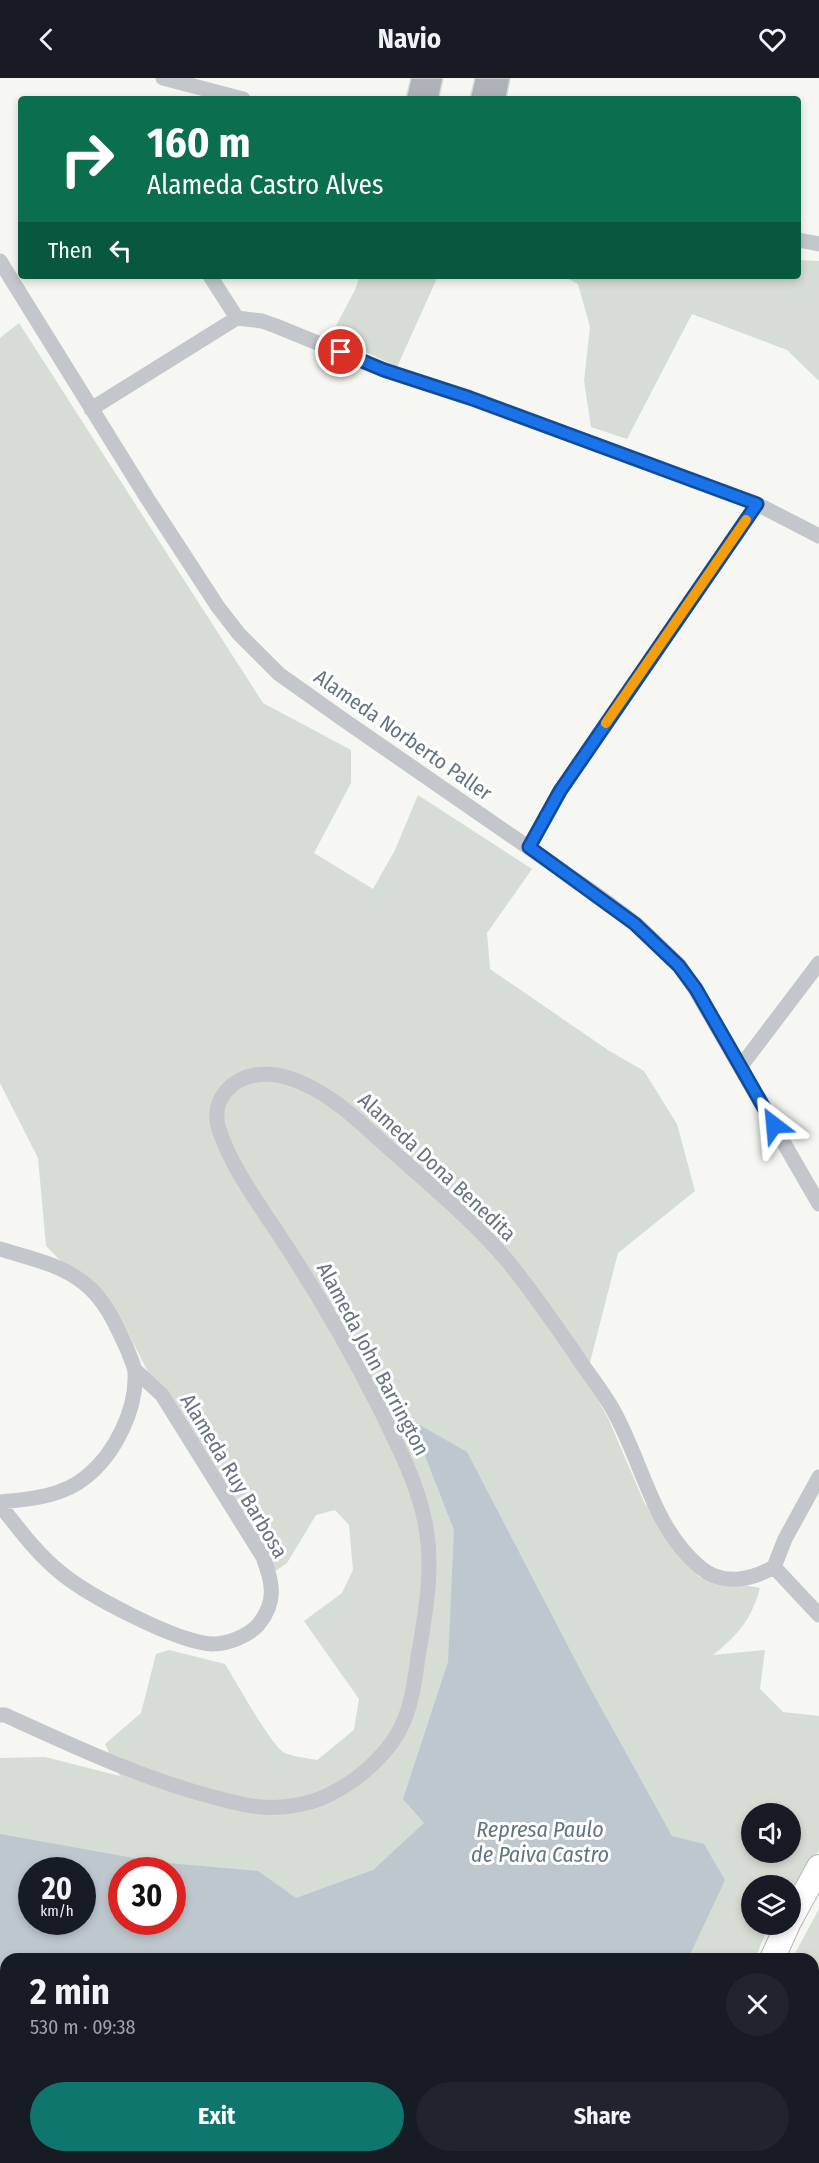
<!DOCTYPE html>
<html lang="en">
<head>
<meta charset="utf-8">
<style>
	:root { --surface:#171b24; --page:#20242c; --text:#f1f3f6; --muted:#9ea1a6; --accent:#0f766e }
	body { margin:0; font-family:"Fira Sans Condensed",sans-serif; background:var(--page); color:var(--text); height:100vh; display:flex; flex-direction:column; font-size:22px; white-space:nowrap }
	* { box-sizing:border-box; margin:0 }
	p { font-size:20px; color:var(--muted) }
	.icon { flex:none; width:33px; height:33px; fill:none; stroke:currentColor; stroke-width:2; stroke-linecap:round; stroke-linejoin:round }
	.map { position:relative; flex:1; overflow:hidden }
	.details { position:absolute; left:0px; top:1875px; width:819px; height:210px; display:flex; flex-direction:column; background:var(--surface); border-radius:18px 18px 0 0; box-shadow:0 3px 9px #0003 }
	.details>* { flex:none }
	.guide { position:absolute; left:18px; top:18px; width:783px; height:183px; border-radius:6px; box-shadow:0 3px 9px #0003; background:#0b6e4f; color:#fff; overflow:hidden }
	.controls { position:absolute; left:741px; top:1725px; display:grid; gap:12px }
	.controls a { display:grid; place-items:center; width:60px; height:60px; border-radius:50%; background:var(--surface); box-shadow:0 3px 9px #0003; font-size:30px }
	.speed { position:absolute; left:18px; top:1779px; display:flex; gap:12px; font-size:30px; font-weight:700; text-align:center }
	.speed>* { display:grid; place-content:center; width:78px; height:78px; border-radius:50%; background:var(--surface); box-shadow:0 3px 9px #0003; line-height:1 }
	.speed small { font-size:15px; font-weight:400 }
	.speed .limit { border:9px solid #d22; background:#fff; color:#111 }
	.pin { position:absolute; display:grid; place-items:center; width:51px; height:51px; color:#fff; margin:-26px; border:3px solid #fff; border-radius:50%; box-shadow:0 2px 6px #0007 }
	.me { position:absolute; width:66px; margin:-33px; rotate:331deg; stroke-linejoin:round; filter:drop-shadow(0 0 4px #0008) }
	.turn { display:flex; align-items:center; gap:21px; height:126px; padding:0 30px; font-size:27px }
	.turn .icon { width:78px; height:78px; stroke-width:2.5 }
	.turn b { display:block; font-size:42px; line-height:51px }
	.then { display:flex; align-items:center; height:57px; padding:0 30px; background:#0003; gap:12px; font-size:22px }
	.round { display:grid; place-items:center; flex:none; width:63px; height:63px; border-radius:32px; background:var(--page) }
	.overview { display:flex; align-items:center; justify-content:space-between; height:102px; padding:0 30px }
	h1 { font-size:36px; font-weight:700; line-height:45px }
	.action { display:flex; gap:12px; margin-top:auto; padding:12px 30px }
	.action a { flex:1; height:69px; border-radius:36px; background:var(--accent); color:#fff; font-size:24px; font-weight:700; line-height:69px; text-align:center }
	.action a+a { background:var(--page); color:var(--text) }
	header { display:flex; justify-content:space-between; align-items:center; height:78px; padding:0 30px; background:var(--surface); font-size:27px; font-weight:700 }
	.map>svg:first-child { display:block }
	.green { fill:#d6ddd4; fill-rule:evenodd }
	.water { fill:#bfc7ce; fill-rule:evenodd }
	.building { fill:#acb2b8; stroke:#d7d7d5; stroke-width:1.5 }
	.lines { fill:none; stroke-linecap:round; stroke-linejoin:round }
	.primary-casing { stroke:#b4b8bc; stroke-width:26 }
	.minor { stroke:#c3c6ca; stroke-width:15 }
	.primary { stroke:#fff; stroke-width:24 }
	.route-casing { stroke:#114b97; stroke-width:15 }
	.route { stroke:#1a73e8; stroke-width:10 }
	.slow { stroke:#f59e0b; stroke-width:10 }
	.labels { text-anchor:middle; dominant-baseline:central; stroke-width:6; stroke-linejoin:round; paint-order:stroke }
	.street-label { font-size:21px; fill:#657383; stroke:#fff }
	.water-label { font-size:22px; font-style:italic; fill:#617480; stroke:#fff }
</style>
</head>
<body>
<header><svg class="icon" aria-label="back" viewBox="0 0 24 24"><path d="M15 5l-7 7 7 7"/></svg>Navio<svg class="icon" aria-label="heart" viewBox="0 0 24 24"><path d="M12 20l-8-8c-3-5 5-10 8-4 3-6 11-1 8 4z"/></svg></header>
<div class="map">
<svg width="819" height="2085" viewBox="0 0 819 2085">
	<rect width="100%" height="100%" fill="#f6f6f2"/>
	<path class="green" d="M 798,182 L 819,183 L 819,303 L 787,272 L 692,236 L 627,361 L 591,349 L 584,303 L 590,249 L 578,206 L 563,198 L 798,198 Z
		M 360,198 L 438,198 L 397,289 L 331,257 L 355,212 Z
		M 19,245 L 263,625 L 351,672 L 351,705 L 314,775 L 373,811 L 395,772 L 418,717 L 532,791 L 487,855 L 490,891 L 608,972 L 644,993 L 677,1046 L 695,1113 L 618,1175 L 586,1300 L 608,1340 L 644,1424 L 699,1499 L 760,1510 C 751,1542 739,1556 713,1577 L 765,1572 L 760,1611 L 783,1634 L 819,1638 L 819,1772 L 791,1817 L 790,1808 L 752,1808 L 752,1846 L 772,1847 L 764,1859 L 755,1881 L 6,1881 L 6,2079 L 676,2079 L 673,2085 L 0,2085 L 0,1680 L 45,1679 L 120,1698 L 105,1666 L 141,1635 L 156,1576 L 169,1572 L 225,1586 C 236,1603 272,1670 285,1675 C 294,1679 307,1680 317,1682 L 354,1652 L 359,1621 L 304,1543 L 342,1515 L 353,1492 L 349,1447 L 335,1432 L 316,1437 L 287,1485 L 274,1494 L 148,1294 L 124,1247 L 46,1168 L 38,1080 L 0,1005 L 0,260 ZM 752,1736 L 790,1736 L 790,1774 L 752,1774 ZM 32,1792 L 82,1792 L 82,1844 L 32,1844 ZM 122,1792 L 172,1792 L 172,1844 L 122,1844 Z
		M 819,1831 L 819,1913 L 813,1928 L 813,1881 L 792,1881 Z"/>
	<path class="water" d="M 411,1342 L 467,1374 L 584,1599 L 672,1758 L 704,1766 L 725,1802 L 688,1881 L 6,1881 L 6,1931 L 0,1932 L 0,1756 L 156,1784 L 258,1793 L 296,1820 L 373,1792 L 424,1745 L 403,1721 L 448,1584 L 454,1452 ZM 32,1792 L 82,1792 L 82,1844 L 32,1844 ZM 122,1792 L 172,1792 L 172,1844 L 122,1844 Z
		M 819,1913 L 819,2085 L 749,2085 L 751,2079 L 813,2079 L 813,1928 Z"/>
	<path class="building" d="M 411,0 L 443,0 L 439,19 L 448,21 L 406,21 Z
		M 475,0 L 510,0 L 506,21 L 470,21 Z"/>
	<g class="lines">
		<g class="primary-casing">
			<path id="primary" d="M 790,1842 L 819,1789
				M 772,1881 L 788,1846
				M 694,2085 L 696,2079"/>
		</g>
		<path class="minor" d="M 163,0 L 243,21
			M 798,162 L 819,166
			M 0,183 L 147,420 L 218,529 L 239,556 L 279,596 L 341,640 L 600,819 L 635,845 L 679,887 L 695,911 L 819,1126
			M 210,198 L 237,240
			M 237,240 L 262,243 L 276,248 L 384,292 L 470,320 L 757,426 L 819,458
			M 91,331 L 237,240
			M 529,769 L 560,713 L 757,426
			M 741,988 L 819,885
			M 0,1171 C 29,1180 60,1186 84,1205 C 106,1222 117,1249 128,1273 C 130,1280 135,1288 135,1295 C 137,1331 115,1376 86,1399 C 62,1419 30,1421 0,1424
			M 819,1399 L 785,1461 L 774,1489 L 819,1537
			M 0,1427 C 19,1451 37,1476 61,1495 C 89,1518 178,1565 213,1566 C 228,1566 248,1558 258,1547 C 277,1524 273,1505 263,1479 L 162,1317 L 135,1292
			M 0,1637 L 5,1637 C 73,1668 141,1700 213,1719 C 229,1723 245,1728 261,1729 C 286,1731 314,1726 336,1713 C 362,1699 391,1673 403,1645 C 412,1625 415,1601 418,1579 C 426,1534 434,1489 425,1444 C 417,1405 399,1370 382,1335 C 353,1277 321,1221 285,1166 C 262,1130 230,1089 218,1048 C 215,1035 217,1023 227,1012 C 242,995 268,993 289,1000 C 333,1014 365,1050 399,1079 C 435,1111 473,1143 505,1180 C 529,1209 552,1242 574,1274 C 586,1293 601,1311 612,1330 C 643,1384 652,1450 701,1490 C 723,1508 751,1502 774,1489
			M 0,2075 L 6,2072
			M 65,2079 L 82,2085
			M 218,2079 L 240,2085"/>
		<use href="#primary" class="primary"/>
	</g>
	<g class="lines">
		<g class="route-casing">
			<path id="route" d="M 341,274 L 384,292 L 470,320 L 757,426 L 560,713 L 529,769 L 635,846 L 679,888 L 696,911 L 774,1047"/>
		</g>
		<use href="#route" class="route"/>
		<path class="slow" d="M 606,645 L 746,442"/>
	</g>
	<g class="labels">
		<g class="street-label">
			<text transform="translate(403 657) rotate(35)">Alameda Norberto Paller</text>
			<text transform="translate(437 1089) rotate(43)">Alameda Dona Benedita</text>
			<text transform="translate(373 1281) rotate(62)">Alameda John Barrington</text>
			<text transform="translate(234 1398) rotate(59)">Alameda Ruy Barbosa</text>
		</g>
		<g class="water-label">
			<text x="540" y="1751">Represa Paulo<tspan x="540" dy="25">de Paiva Castro</tspan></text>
		</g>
	</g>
</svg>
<div class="controls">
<a><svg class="icon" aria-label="sound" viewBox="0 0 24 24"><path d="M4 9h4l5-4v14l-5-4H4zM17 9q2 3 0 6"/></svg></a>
<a><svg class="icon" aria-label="layers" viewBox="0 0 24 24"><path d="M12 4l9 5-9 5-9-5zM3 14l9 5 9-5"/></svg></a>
</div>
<div class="speed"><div>20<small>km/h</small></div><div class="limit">30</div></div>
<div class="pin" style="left:341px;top:274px;background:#d93025"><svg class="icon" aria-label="arrive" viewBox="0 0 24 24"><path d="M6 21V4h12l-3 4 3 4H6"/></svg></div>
<svg class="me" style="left:774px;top:1047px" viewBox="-20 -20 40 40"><path d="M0-17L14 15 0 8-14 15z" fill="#1a73e8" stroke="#fff" stroke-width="4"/></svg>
<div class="guide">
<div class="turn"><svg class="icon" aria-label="right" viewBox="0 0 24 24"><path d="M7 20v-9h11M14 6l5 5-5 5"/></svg><div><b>160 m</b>Alameda Castro Alves</div></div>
<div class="then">Then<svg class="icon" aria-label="left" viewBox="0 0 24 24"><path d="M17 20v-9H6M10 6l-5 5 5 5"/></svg></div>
</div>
<section class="details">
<div class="overview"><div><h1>2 min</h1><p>530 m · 09:38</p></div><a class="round"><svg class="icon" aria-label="close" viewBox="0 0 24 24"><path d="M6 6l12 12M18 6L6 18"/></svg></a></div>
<div class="action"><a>Exit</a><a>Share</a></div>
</section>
</div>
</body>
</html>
